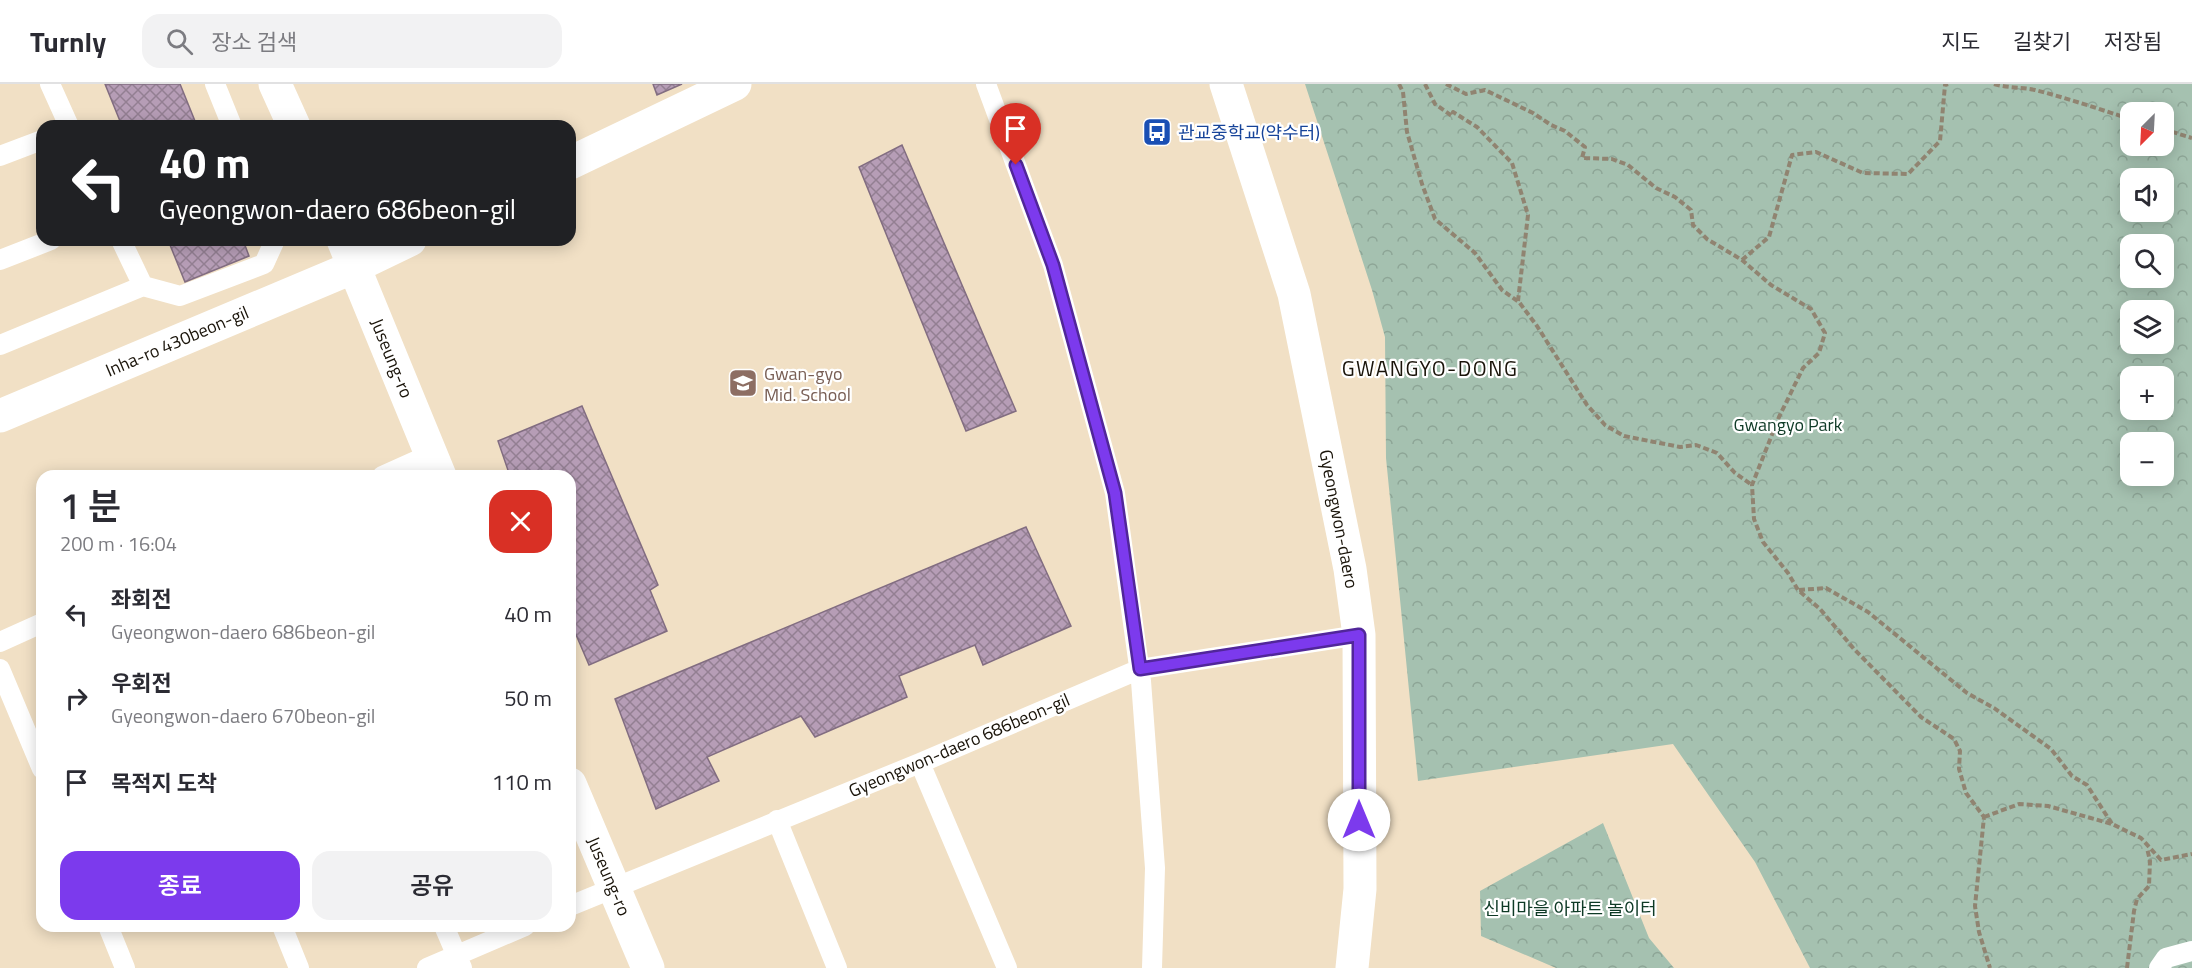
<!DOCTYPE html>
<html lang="ko">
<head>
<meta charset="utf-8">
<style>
	:root { --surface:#fff; --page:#f2f2f3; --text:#2b2b33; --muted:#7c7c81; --line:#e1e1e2; --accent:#7c3aed }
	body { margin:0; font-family:"Titillium Web","Noto Sans KR",sans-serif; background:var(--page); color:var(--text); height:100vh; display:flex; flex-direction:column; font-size:22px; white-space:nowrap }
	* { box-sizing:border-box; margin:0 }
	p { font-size:20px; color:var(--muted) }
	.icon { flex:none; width:33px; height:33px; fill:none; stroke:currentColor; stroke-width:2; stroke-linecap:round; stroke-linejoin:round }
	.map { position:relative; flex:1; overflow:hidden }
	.drawer { position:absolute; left:36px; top:386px; width:540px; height:462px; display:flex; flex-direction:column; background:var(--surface); border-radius:18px; box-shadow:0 3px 15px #0003 }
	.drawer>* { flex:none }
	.banner { position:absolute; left:36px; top:36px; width:540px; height:126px; border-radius:18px; box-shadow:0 3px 15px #0003; background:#202124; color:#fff; overflow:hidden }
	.needle { width:39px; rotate:204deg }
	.controls { position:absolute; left:2120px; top:18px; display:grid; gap:12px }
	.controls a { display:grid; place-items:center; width:54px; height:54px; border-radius:12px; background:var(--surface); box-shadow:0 3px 15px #0003; font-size:30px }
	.pin { position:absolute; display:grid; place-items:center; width:51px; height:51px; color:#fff; margin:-62px -26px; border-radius:50% 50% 50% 0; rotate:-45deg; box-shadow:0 0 6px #0007 }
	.pin .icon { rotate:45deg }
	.me { position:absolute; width:66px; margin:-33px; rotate:0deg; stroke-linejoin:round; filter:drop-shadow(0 0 4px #0008) }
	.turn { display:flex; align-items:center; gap:21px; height:126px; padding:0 24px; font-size:27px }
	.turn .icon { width:78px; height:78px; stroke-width:2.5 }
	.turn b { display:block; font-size:42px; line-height:51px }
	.round { display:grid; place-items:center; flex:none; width:63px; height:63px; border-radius:18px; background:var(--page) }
	.summary { display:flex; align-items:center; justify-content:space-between; height:102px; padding:0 24px }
	h1 { font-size:36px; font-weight:600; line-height:45px }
	.action { display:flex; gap:12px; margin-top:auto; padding:12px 24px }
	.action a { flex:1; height:69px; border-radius:18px; background:var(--accent); color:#fff; font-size:24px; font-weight:600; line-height:69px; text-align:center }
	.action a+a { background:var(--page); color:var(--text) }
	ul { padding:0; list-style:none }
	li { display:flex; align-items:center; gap:18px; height:84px; padding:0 24px }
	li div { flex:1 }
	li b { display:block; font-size:22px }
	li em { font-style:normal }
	header { display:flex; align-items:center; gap:36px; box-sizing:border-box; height:84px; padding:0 30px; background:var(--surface); border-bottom:2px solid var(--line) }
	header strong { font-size:28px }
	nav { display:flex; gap:33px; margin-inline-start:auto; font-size:21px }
	.search { width:420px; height:54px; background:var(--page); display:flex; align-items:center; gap:15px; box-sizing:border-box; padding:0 21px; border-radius:18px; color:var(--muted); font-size:22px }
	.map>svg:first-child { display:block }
	.park { fill:url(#park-crowns); fill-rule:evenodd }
	.building { fill:url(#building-cross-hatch); stroke:#826d81; stroke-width:1.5 }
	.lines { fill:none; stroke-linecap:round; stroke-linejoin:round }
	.path { stroke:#908471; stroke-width:4; stroke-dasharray:6 3; stroke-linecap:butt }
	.lane { stroke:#fff; stroke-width:20 }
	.street { stroke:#fff; stroke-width:33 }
	.secondary { stroke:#fff; stroke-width:33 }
	.route-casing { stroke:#51269a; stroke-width:15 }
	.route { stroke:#7c3aed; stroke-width:10 }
	.labels { text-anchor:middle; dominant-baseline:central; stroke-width:4.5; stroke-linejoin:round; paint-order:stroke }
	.transit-label { font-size:18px; fill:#164399; stroke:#fff; text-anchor:start }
	.street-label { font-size:18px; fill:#191309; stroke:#fff }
	.education-label { font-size:18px; fill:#785e54; stroke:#fff; text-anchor:start }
	.park-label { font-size:18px; fill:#0e3a26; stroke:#fff }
	.quarter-label { font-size:21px; letter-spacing:1.5px; fill:#191309; stroke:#fff }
</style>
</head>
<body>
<header>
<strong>Turnly</strong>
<div class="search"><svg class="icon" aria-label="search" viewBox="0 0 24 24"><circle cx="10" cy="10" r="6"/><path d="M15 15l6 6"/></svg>장소 검색</div>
<nav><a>지도</a><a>길찾기</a><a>저장됨</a></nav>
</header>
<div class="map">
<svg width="2192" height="884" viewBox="0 0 2192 884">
	<defs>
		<pattern id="park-crowns" width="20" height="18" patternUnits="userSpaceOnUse" patternTransform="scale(1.5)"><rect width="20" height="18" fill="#a5c1b0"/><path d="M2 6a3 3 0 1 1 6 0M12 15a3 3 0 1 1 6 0" fill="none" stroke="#8da596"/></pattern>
		<pattern id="building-cross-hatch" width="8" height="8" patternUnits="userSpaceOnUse" patternTransform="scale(1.5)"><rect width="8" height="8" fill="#b69db6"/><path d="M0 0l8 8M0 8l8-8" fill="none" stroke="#937f92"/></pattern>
	</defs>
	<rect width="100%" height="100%" fill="#f1e0c5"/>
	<path class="park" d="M 1305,0 L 2192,0 L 2192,884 L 1810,884 L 1755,778 L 1673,660 L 1418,697 L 1386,374 L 1385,253 L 1372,206 ZM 2130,28 L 2163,28 L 2163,62 L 2130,62 ZM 2130,94 L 2163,94 L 2163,128 L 2130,128 ZM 2130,160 L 2163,160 L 2163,194 L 2130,194 ZM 2130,226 L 2163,226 L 2163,260 L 2130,260 ZM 2130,292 L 2163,292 L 2163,326 L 2130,326 ZM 2130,358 L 2163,358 L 2163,392 L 2130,392 Z
		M 1603,739 L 1649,854 L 1674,884 L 1556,884 L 1481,852 L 1480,807 Z"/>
	<path class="building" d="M 105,0 L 180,0 L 197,42 L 122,42 Z
		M 653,0 L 682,0 L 657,11 Z
		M 902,61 L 1016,327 L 966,347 L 859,83 Z
		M 168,156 L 243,156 L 249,172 L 185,198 Z
		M 582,322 L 658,501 L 650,506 L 667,547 L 589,581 L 574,546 L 570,546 L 570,392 L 510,392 L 498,357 Z
		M 1026,443 L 1071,542 L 983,581 L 975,561 L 899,592 L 907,613 L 815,653 L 801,632 L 707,673 L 719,697 L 656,725 L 615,615 Z"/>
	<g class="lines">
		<path class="path" d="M 1399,0 L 1403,8 L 1407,48 L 1422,100 L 1435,135 L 1475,169 L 1502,206 L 1519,218 L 1537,242 L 1587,321 L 1605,341 L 1624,352 L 1680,363 L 1696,361 L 1717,369 L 1735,389 L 1752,401
			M 1425,0 L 1435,20 L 1452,32 L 1453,28 L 1477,43 L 1512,79 L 1528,131 L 1518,217
			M 1446,0 L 1466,10 L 1485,6 L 1533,29 L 1551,41 L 1565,47 L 1585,63 L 1582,74 L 1612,75 L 1628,81 L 1656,104 L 1675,113 L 1691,126 L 1693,141 L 1707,155 L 1742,176 L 1771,201 L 1811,225 L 1825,249 L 1819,269 L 1803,284 L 1779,333 L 1752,401 L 1754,435 L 1763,458 L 1788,489 L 1798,506 L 1820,525 L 1854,565 L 1921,633 L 1954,655 L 1960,667 L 1959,685 L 1966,709 L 1984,733 L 1975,822 L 1979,848 L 1990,884
			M 1994,0 C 2007,4 2021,3 2035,6 C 2067,14 2099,25 2130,35
			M 2163,45 L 2192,54
			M 1742,176 L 1769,153 L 1792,71 L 1816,68 L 1863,89 L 1908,90 L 1940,57 L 1945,1 L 1948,0
			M 1799,506 L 1826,504 L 1868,528 L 1967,609 L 1994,624 L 2051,665 L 2072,692 L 2087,701 L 2112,740
			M 1984,733 L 2019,720 L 2048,722 L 2112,740 L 2141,754 L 2161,776 L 2192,770
			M 2127,884 L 2134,827 L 2137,815 L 2149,802 L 2150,777 L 2147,764"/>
		<path class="lane" d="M 50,0 L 69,42
			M 215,0 L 232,42
			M 986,0 L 1053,181 L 1115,409 L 1141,597 L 1155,784 L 1152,884
			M 0,72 L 42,56
			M 121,156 L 143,202
			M 0,176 L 51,156
			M 0,261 L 143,202 L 180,212 L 264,180 L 275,156
			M 382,392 L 431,370
			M 0,558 L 42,539
			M 0,585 L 42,685
			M 920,679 L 1007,884
			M 777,736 L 837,884
			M 570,822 L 920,679 L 1140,585 L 1359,551
			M 108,842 L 125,884
			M 282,842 L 299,884
			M 444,842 L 462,884
			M 427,884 L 525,842
			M 2159,884 L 2166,874 L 2192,867"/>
		<path class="street" d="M 570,79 L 735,0
			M 0,332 L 354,183 L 410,156"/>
		<path class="secondary" d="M 275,0 L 294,42
			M 1226,0 L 1294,210 L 1350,485 L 1359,551 L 1360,805 L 1352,884
			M 343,156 L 440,392
			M 570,700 L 648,884"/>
	</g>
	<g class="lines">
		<g class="route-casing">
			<path id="route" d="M 1016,81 L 1053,181 L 1115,409 L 1140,585 L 1359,551 L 1359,736"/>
		</g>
		<use href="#route" class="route"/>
	</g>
	<defs>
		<g id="bus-square" transform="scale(1.5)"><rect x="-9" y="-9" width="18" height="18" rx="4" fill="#1a4fb4" stroke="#fff"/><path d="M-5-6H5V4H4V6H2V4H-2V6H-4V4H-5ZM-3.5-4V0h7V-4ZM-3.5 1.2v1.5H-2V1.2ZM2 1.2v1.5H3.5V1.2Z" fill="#fff"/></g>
		<g id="school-square" transform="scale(1.5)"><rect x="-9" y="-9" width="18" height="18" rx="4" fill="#8d6e63" stroke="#fff"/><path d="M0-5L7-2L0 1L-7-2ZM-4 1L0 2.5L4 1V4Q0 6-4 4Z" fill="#fff"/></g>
	</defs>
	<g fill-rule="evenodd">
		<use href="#bus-square" x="1157" y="48"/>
		<use href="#school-square" x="743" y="299"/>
	</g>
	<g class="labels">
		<g class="transit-label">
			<text x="1178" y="48">관교중학교(약수터)</text>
		</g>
		<g class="street-label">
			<text transform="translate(177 257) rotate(-23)">Inha-ro 430beon-gil</text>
			<text transform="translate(392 274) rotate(68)">Juseung-ro</text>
			<text transform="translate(1339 435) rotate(79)">Gyeongwon-daero</text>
			<text transform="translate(959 661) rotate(-23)">Gyeongwon-daero 686beon-gil</text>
			<text transform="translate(609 792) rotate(67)">Juseung-ro</text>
		</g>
		<g class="education-label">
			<text x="764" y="289">Gwan-gyo<tspan x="764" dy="21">Mid. School</tspan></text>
		</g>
		<g class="park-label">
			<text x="1788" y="340">Gwangyo Park</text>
			<text x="1570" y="824">신비마을 아파트 놀이터</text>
		</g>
		<g class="quarter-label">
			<text x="1430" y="284">GWANGYO-DONG</text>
		</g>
	</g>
</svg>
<div class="controls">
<a><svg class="needle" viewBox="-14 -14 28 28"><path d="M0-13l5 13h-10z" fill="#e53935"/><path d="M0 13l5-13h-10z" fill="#7c7c81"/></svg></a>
<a><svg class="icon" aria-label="sound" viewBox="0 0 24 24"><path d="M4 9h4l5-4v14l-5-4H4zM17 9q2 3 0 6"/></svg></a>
<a><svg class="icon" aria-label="search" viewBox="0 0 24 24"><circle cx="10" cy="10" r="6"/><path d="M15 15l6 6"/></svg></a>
<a><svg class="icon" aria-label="layers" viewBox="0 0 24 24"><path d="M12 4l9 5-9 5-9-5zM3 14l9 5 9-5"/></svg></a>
<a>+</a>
<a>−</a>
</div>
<div class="pin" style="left:1016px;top:81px;background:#d93025"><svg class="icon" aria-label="arrive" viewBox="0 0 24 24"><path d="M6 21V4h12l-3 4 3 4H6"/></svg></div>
<svg class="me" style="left:1359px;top:736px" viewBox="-20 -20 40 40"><circle r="19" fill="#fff"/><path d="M0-13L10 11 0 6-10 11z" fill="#7c3aed"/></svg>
<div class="banner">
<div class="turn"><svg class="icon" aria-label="left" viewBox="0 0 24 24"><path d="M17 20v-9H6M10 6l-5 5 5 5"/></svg><div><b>40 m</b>Gyeongwon-daero 686beon-gil</div></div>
</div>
<section class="drawer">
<div class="summary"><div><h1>1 분</h1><p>200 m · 16:04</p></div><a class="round" style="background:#d93025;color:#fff"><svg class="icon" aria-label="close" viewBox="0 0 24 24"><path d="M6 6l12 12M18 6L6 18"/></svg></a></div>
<ul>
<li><svg class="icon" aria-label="left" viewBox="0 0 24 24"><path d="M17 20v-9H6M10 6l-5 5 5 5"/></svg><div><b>좌회전</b><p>Gyeongwon-daero 686beon-gil</p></div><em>40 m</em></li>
<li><svg class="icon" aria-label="right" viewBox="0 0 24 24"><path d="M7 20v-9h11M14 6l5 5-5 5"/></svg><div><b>우회전</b><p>Gyeongwon-daero 670beon-gil</p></div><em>50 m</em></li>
<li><svg class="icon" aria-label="arrive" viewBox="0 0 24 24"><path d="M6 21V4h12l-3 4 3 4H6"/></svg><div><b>목적지 도착</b></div><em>110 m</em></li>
</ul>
<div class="action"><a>종료</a><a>공유</a></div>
</section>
</div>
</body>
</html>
